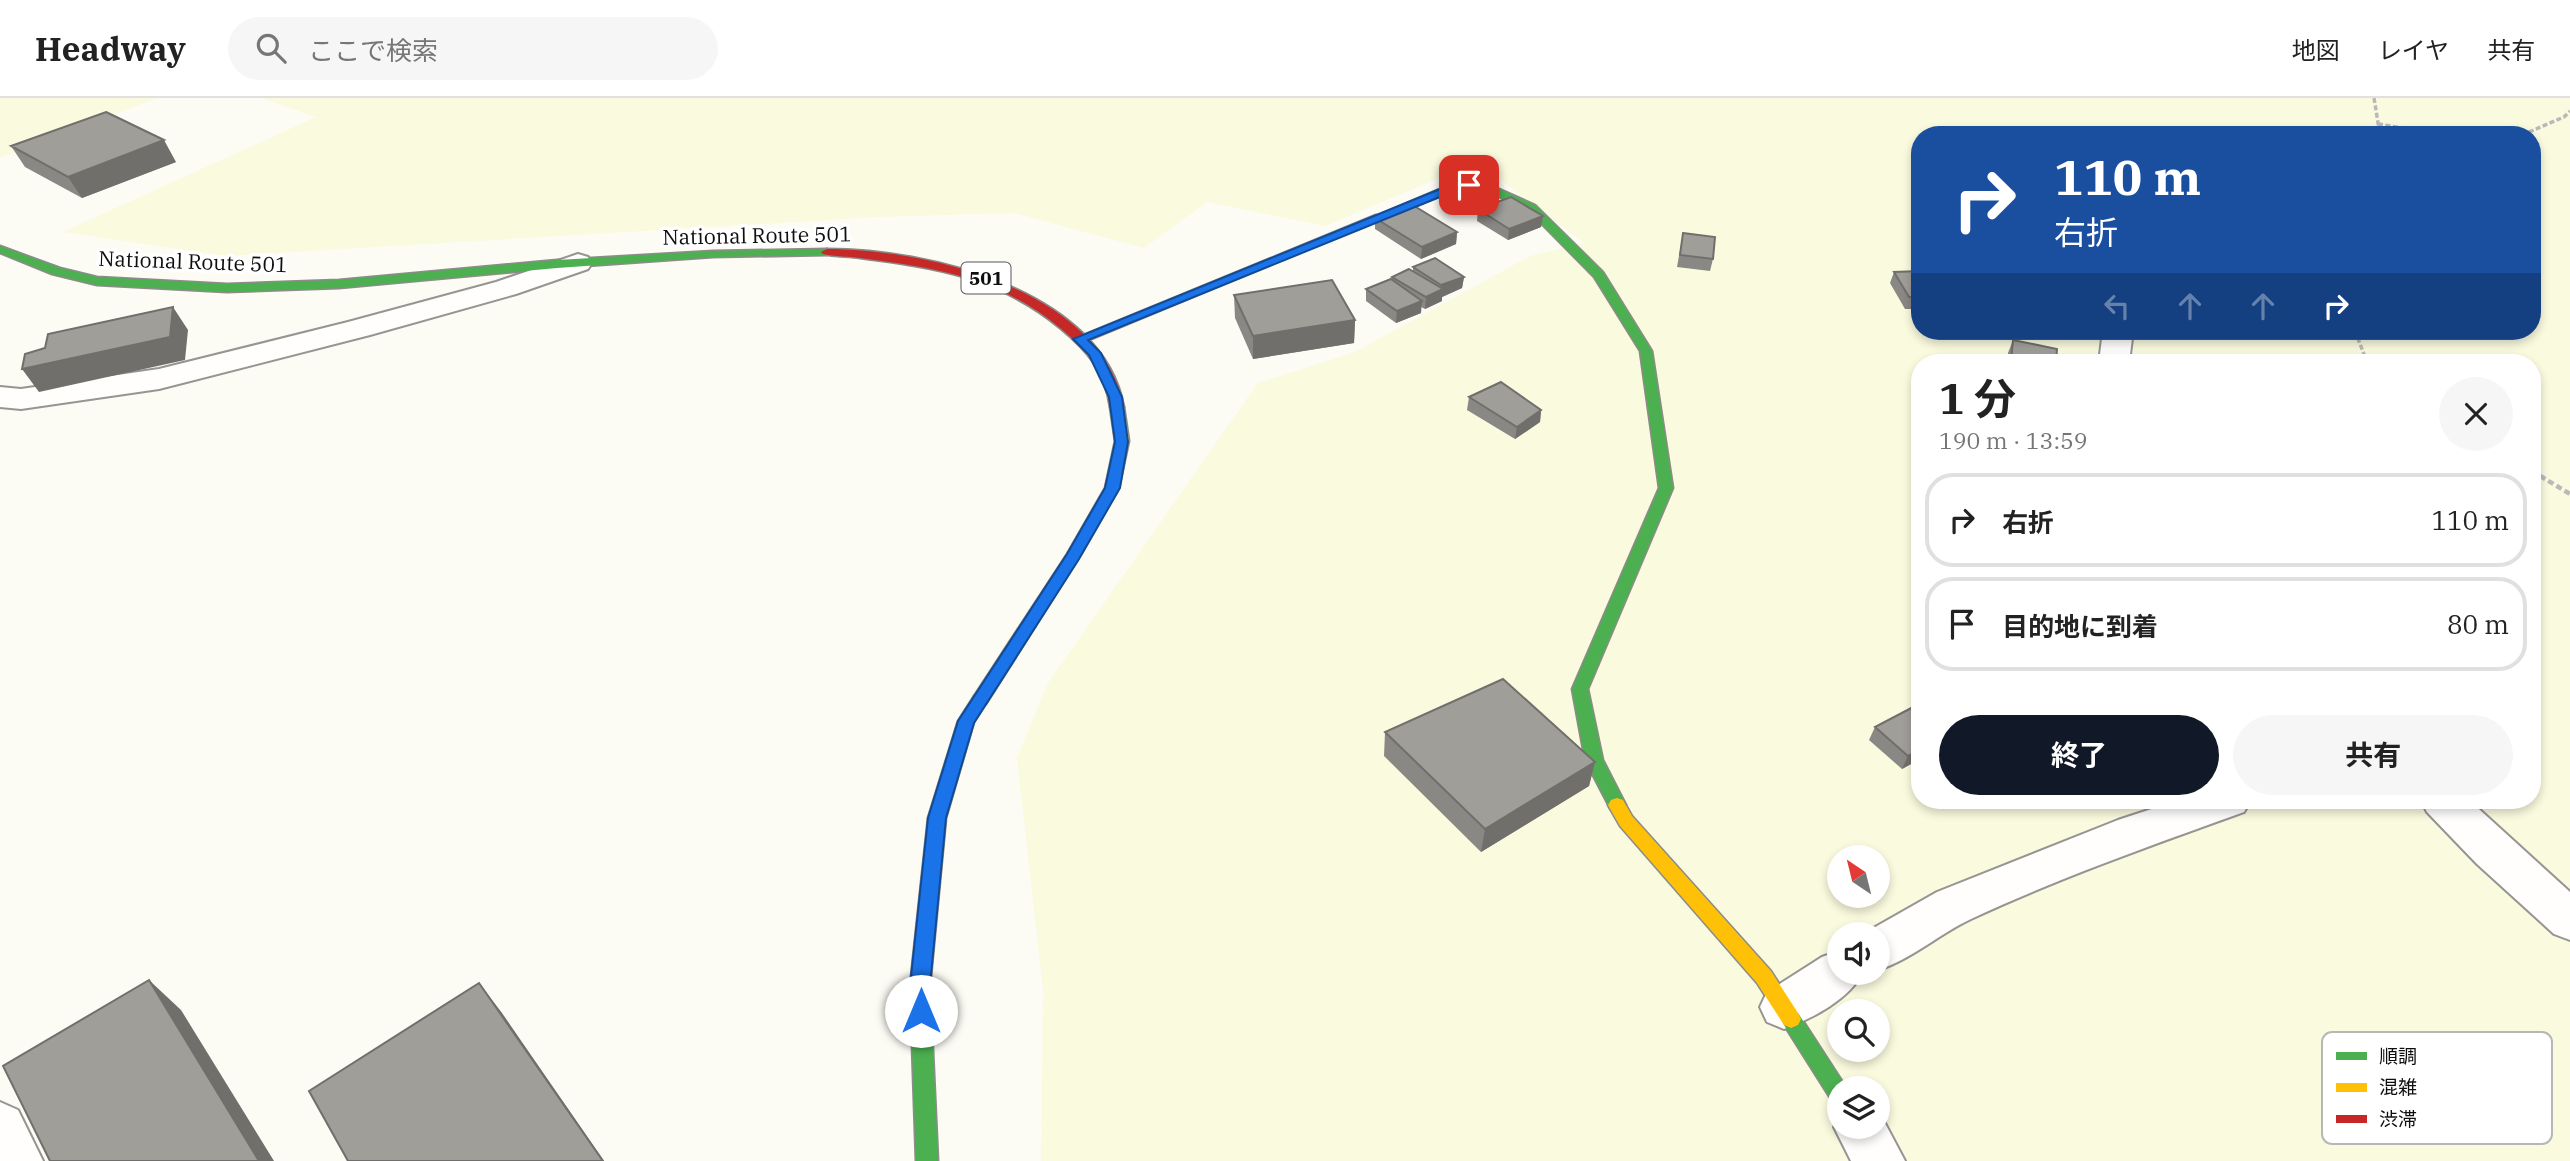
<!DOCTYPE html>
<html lang="ja">
<head>
<meta charset="utf-8">
<style>
	:root { --surface:#fff; --page:#f6f6f6; --text:#222; --muted:#767676; --line:#e0e0e0; --accent:#111827 }
	body { margin:0; font-family:"IBM Plex Serif","Noto Sans JP",serif; background:var(--page); color:var(--text); height:100vh; display:flex; flex-direction:column; font-size:26px; white-space:nowrap }
	* { box-sizing:border-box; margin:0 }
	p { font-size:23px; color:var(--muted) }
	.icon { flex:none; width:38px; height:38px; fill:none; stroke:currentColor; stroke-width:2; stroke-linecap:round; stroke-linejoin:round }
	.map { position:relative; flex:1; overflow:hidden }
	.details { position:absolute; left:1911px; top:256px; width:630px; height:455px; display:flex; flex-direction:column; background:var(--surface); border-radius:28px; box-shadow:0 4px 10px #0003 }
	.details>* { flex:none }
	.guide { position:absolute; left:1911px; top:28px; width:630px; height:214px; border-radius:28px; box-shadow:0 4px 10px #0003; background:#1a4fa0; color:#fff; overflow:hidden }
	.needle { width:46px; rotate:325deg }
	.buttons { position:absolute; left:1827px; top:747px; display:grid; gap:14px }
	.buttons a { display:grid; place-items:center; width:63px; height:63px; border-radius:50%; background:var(--surface); box-shadow:0 4px 10px #0003; font-size:35px }
	.pin { position:absolute; display:grid; place-items:center; width:60px; height:60px; color:#fff; margin:-30px; border-radius:14px; box-shadow:0 4px 10px #0006 }
	.me { position:absolute; width:77px; margin:-38px; rotate:0deg; stroke-linejoin:round; filter:drop-shadow(0 0 5px #0008) }
	.turn { display:flex; align-items:center; gap:24px; height:147px; padding:0 28px; font-size:32px }
	.turn .icon { width:91px; height:91px; stroke-width:2.5 }
	.turn b { display:block; font-size:49px; line-height:60px }
	.lanes { display:flex; align-items:center; height:66px; padding:0 28px; background:#0003; justify-content:center; gap:35px; direction:ltr }
	.lanes .off { opacity:.35 }
	.round { display:grid; place-items:center; flex:none; width:74px; height:74px; border-radius:37px; background:var(--page) }
	.summary { display:flex; align-items:center; justify-content:space-between; height:119px; padding:0 28px }
	h1 { font-size:42px; font-weight:700; line-height:52px }
	.button { display:flex; gap:14px; margin-top:auto; padding:14px 28px }
	.button a { flex:1; height:80px; border-radius:42px; background:var(--accent); color:#fff; font-size:28px; font-weight:700; line-height:80px; text-align:center }
	.button a+a { background:var(--page); color:var(--text) }
	ul { padding:0; list-style:none }
	li { display:flex; align-items:center; gap:21px; height:94px; margin:0 14px 10px; padding:0 14px; border:4px solid var(--line); border-radius:28px }
	li div { flex:1 }
	li b { display:block; font-size:26px }
	li em { font-style:normal }
	header { display:flex; align-items:center; gap:42px; box-sizing:border-box; height:98px; padding:0 35px; background:var(--surface); border-bottom:2px solid var(--line) }
	header strong { font-size:33px }
	nav { display:flex; gap:38px; margin-inline-start:auto; font-size:24px }
	.search { width:490px; height:63px; background:var(--page); display:flex; align-items:center; gap:18px; box-sizing:border-box; padding:0 24px; border-radius:38px; color:var(--muted); font-size:26px }
	.map>svg:first-child { display:block }
	.farmland { fill:#fafadf; fill-rule:evenodd }
	.lines { fill:none; stroke-linecap:round; stroke-linejoin:round }
	.street-casing { stroke:#969592; stroke-width:4 }
	.fast-casing { stroke:#8c8c89; stroke-width:3 }
	.slow-casing { stroke:#8c8c89; stroke-width:3 }
	.jam-casing { stroke:#8c8c89; stroke-width:3 }
	.path-far1 { stroke:#b9b9b8; stroke-width:3.5; stroke-dasharray:5 2.5; stroke-linecap:butt }
	.path { stroke:#b9b9b8; stroke-width:4.5; stroke-dasharray:6 3.5; stroke-linecap:butt }
	.street { fill:#fffefd; fill-rule:evenodd }
	.fast { fill:#4caf50; fill-rule:evenodd }
	.slow { fill:#ffc107; fill-rule:evenodd }
	.jam { fill:#c62828; fill-rule:evenodd }
	.wall { fill:#8a8884 }
	.shaded-wall { fill:#706f6b }
	.building { fill:#a09e99; stroke:#706f6b; stroke-width:2 }
	.route { fill:#1a73e8; stroke:#114b97; stroke-width:2 }
	.labels { text-anchor:middle; dominant-baseline:central; stroke-width:7; stroke-linejoin:round; paint-order:stroke }
	.shield { fill:#fff; stroke:#575757; stroke-width:2 }
	.shield-label { font-size:19px; font-weight:bold; fill:#0f0f0f }
	.street-label { font-size:21px; fill:#0f0f0f; stroke:#fff }
	.key { fill:#fff; stroke:#b7b7b7; stroke-width:2 }
	.key-label { font-size:19px; fill:#0f0f0f }
</style>
</head>
<body>
<header>
<strong>Headway</strong>
<div class="search"><svg class="icon" aria-label="search" viewBox="0 0 24 24"><circle cx="10" cy="10" r="6"/><path d="M15 15l6 6"/></svg>ここで検索</div>
<nav><a>地図</a><a>レイヤ</a><a>共有</a></nav>
</header>
<div class="map">
<svg width="2570" height="1063" viewBox="0 0 2570 1063">
	<rect width="100%" height="100%" fill="#fcfbf4"/>
	<path class="farmland" d="M 0,0 L 157,0 L 0,60 Z
		M 261,0 L 2570,0 L 2570,1063 L 1041,1063 L 1043,892 L 1017,660 L 1048,585 L 1258,285 L 1355,254 L 1530,158 L 1584,145 L 1477,64 L 1325,128 L 1207,104 L 1144,150 L 1014,115 L 877,119 L 226,158 L 63,134 L 316,19 ZM 1920,37 L 2532,37 L 2532,233 L 1920,233 ZM 1920,264 L 2532,264 L 2532,702 L 1920,702 ZM 1839,760 L 1878,760 L 1878,798 L 1839,798 ZM 1839,836 L 1878,836 L 1878,875 L 1839,875 ZM 1839,914 L 1878,914 L 1878,952 L 1839,952 ZM 1839,990 L 1878,990 L 1878,1029 L 1839,1029 Z"/>
	<g class="lines">
		<g class="street-casing">
			<path id="street" d="M 578,156 L 588,159 L 592,165 L 588,171 L 516,196 L 370,237 L 159,291 L 21,311 L 0,309 L 0,289 L 21,291 L 159,271 L 348,224 L 496,184 Z
				M 2103,233 L 2133,233 L 2129,264 L 2099,264 Z
				M 2179,702 L 2251,702 L 2244,714 C 2152,747 2059,780 1971,821 C 1939,836 1912,861 1878,872 L 1878,836 L 1863,836 L 1937,794 L 2118,722 Z
				M 2421,702 L 2469,702 L 2570,794 L 2570,842 L 2554,836 L 2477,766 L 2427,714 Z
				M 1839,853 L 1839,875 L 1862,875 C 1850,901 1811,921 1784,931 L 1767,924 L 1760,909 L 1767,894 L 1822,859 Z
				M 0,1004 L 18,1012 L 43,1063 L 0,1063 Z
				M 1878,1012 L 1905,1063 L 1851,1063 L 1834,1029 L 1839,1017 L 1839,1029 L 1878,1029 Z"/>
		</g>
		<g class="fast-casing">
			<path id="fast" d="M 1469,84 L 1495,89 L 1535,107 L 1603,174 L 1652,253 L 1673,390 L 1588,591 L 1603,662 L 1626,707 L 1623,712 L 1617,714 L 1611,712 L 1585,662 L 1572,591 L 1659,390 L 1640,253 L 1594,179 L 1527,111 L 1488,94 L 1469,90 L 1448,95 L 1384,121 L 1374,119 L 1440,91 Z
				M 0,148 L 60,170 L 97,179 L 227,186 L 339,182 L 557,162 L 713,153 L 827,151 L 833,154 L 827,157 L 713,159 L 557,170 L 339,190 L 227,194 L 97,187 L 52,176 L 0,155 Z
				M 980,596 L 986,598 L 988,602 L 974,624 L 946,720 L 930,888 L 938,1063 L 916,1063 L 910,888 L 928,720 L 958,623 L 974,598 Z
				M 1791,912 L 1798,915 L 1846,989 L 1839,990 L 1839,1006 L 1832,1003 L 1784,927 L 1781,921 L 1784,915 Z"/>
		</g>
		<g class="slow-casing">
			<path id="slow" d="M 1376,117 L 1386,119 L 1084,244 L 1080,245 L 1074,241 Z
				M 1117,305 L 1124,309 L 1129,343 L 1119,390 L 1080,458 L 986,606 L 974,606 L 972,602 L 974,598 L 1067,456 L 1105,390 L 1115,343 L 1110,309 Z
				M 1617,700 L 1623,702 L 1632,718 L 1771,873 L 1798,915 L 1801,921 L 1798,927 L 1791,930 L 1784,927 L 1757,885 L 1620,728 L 1608,707 L 1611,702 Z"/>
		</g>
		<g class="jam-casing">
			<path id="jam" d="M 827,151 C 928,151 1102,192 1124,309 L 1117,313 L 1110,309 C 1104,272 1088,253 1060,230 C 998,179 937,170 860,160 C 848,158 835,159 823,156 L 821,154 Z"/>
		</g>
		<path class="path-far1" d="M 2374,0 L 2380,37
			M 2378,26 L 2446,37
			M 2522,37 L 2564,19 L 2570,13
			M 2355,233 L 2367,264"/>
		<path class="path" d="M 2532,373 L 2570,396"/>
		<use href="#street" class="street"/>
		<use href="#fast" class="fast"/>
		<use href="#slow" class="slow"/>
		<use href="#jam" class="jam"/>
	</g>
	<path class="wall" d="M 11,48 L 176,64 L 82,100 L 25,69 Z
		M 1478,111 L 1543,118 L 1541,129 L 1508,142 L 1477,123 Z
		M 1375,120 L 1457,134 L 1456,146 L 1421,161 L 1375,131 Z
		M 1683,135 L 1713,161 L 1710,173 L 1677,169 Z
		M 1413,169 L 1464,179 L 1462,190 L 1442,199 L 1442,203 L 1425,211 L 1421,209 L 1421,215 L 1396,225 L 1366,203 L 1366,191 L 1392,181 L 1392,179 L 1413,174 Z
		M 1920,173 L 1920,211 L 1905,211 L 1890,185 L 1894,174 Z
		M 1234,197 L 1355,222 L 1354,245 L 1253,261 L 1235,220 Z
		M 2013,242 L 2056,264 L 2007,264 L 2008,255 Z
		M 1469,299 L 1541,312 L 1540,324 L 1515,341 L 1467,312 Z
		M 1920,609 L 1920,661 L 1902,671 L 1869,642 L 1875,629 Z
		M 1385,634 L 1595,664 L 1589,688 L 1481,754 L 1384,658 Z"/>
	<path class="shaded-wall" d="M 164,42 L 176,64 L 82,100 L 68,79 Z
		M 1543,118 L 1541,129 L 1508,142 L 1509,131 Z
		M 1457,134 L 1456,146 L 1421,161 L 1422,149 Z
		M 1464,179 L 1462,190 L 1442,199 L 1442,203 L 1425,211 L 1426,199 L 1441,192 L 1441,187 Z
		M 1422,203 L 1421,215 L 1396,225 L 1397,213 Z
		M 173,209 L 188,232 L 185,262 L 39,294 L 22,271 Z
		M 1355,222 L 1354,245 L 1253,261 L 1253,238 Z
		M 1541,312 L 1540,324 L 1515,341 L 1517,329 Z
		M 1920,652 L 1920,661 L 1902,671 L 1908,658 Z
		M 1595,664 L 1589,688 L 1481,754 L 1485,731 Z
		M 149,882 L 181,912 L 274,1063 L 259,1063 Z
		M 479,885 L 502,915 L 604,1063 L 603,1063 Z"/>
	<path class="building" d="M 106,14 L 164,42 L 68,79 L 11,48 Z
		M 1511,99 L 1543,118 L 1509,131 L 1478,111 Z
		M 1411,106 L 1457,134 L 1422,149 L 1375,120 Z
		M 1683,135 L 1715,139 L 1713,161 L 1680,157 Z
		M 1435,160 L 1464,179 L 1441,187 L 1413,169 Z
		M 1409,171 L 1443,191 L 1426,199 L 1392,179 Z
		M 1920,173 L 1920,199 L 1909,199 L 1894,174 Z
		M 1391,181 L 1422,203 L 1397,213 L 1366,191 Z
		M 1332,182 L 1355,222 L 1253,238 L 1234,197 Z
		M 173,209 L 170,239 L 22,271 L 25,256 L 45,250 L 48,236 Z
		M 2013,242 L 2057,251 L 2056,264 L 2011,264 Z
		M 1501,284 L 1541,312 L 1517,329 L 1469,299 Z
		M 1503,581 L 1595,664 L 1485,731 L 1385,634 Z
		M 1917,607 L 1920,609 L 1920,652 L 1908,658 L 1875,629 Z
		M 149,882 L 259,1063 L 50,1063 L 3,968 Z
		M 479,885 L 603,1063 L 348,1063 L 309,993 Z"/>
	<path class="route" d="M 1469,84 L 1474,87 L 1473,89 L 1447,96 L 1088,242 L 1101,255 L 1122,299 L 1128,344 L 1120,390 L 1079,461 L 974,625 L 946,720 L 930,888 L 931,913 L 928,919 L 921,922 L 914,919 L 911,913 L 910,888 L 928,720 L 958,623 L 1067,456 L 1105,390 L 1115,344 L 1109,299 L 1089,257 L 1073,241 L 1440,91 Z"/>
	<g class="labels">
		<rect class="shield" x="961.5" y="164.5" width="49" height="31" rx="5"/>
		<g class="shield-label">
			<text x="986" y="180">501</text>
		</g>
		<g class="street-label">
			<text transform="translate(757 137) rotate(-1)">National Route 501</text>
			<text transform="translate(193 163) rotate(2)">National Route 501</text>
		</g>
	</g>
	<rect x="2322" y="934" width="230" height="112" rx="10" class="key"/>
	<rect x="2336" y="954" width="31" height="8" fill="#4caf50"/>
	<rect x="2336" y="985" width="31" height="9" fill="#ffc107"/>
	<rect x="2336" y="1017" width="31" height="8" fill="#c62828"/>
	<g class="key-label">
		<text x="2379" y="965">順調</text>
		<text x="2379" y="996">混雑</text>
		<text x="2379" y="1028">渋滞</text>
	</g>
</svg>
<div class="buttons">
<a><svg class="needle" viewBox="-14 -14 28 28"><path d="M0-13l5 13h-10z" fill="#e53935"/><path d="M0 13l5-13h-10z" fill="#767676"/></svg></a>
<a><svg class="icon" aria-label="sound" viewBox="0 0 24 24"><path d="M4 9h4l5-4v14l-5-4H4zM17 9q2 3 0 6"/></svg></a>
<a><svg class="icon" aria-label="search" viewBox="0 0 24 24"><circle cx="10" cy="10" r="6"/><path d="M15 15l6 6"/></svg></a>
<a><svg class="icon" aria-label="layers" viewBox="0 0 24 24"><path d="M12 4l9 5-9 5-9-5zM3 14l9 5 9-5"/></svg></a>
</div>
<div class="pin" style="left:1469px;top:87px;background:#d93025"><svg class="icon" aria-label="arrive" viewBox="0 0 24 24"><path d="M6 21V4h12l-3 4 3 4H6"/></svg></div>
<svg class="me" style="left:921px;top:913px" viewBox="-20 -20 40 40"><circle r="19" fill="#fff"/><path d="M0-13L10 11 0 6-10 11z" fill="#1a73e8"/></svg>
<div class="guide">
<div class="turn"><svg class="icon" aria-label="right" viewBox="0 0 24 24"><path d="M7 20v-9h11M14 6l5 5-5 5"/></svg><div><b>110 m</b>右折</div></div>
<div class="lanes"><svg class="icon off" aria-label="left" viewBox="0 0 24 24"><path d="M17 20v-9H6M10 6l-5 5 5 5"/></svg><svg class="icon off" aria-label="ahead" viewBox="0 0 24 24"><path d="M12 20V5M6 11l6-6 6 6"/></svg><svg class="icon off" aria-label="ahead" viewBox="0 0 24 24"><path d="M12 20V5M6 11l6-6 6 6"/></svg><svg class="icon" aria-label="right" viewBox="0 0 24 24"><path d="M7 20v-9h11M14 6l5 5-5 5"/></svg></div>
</div>
<section class="details">
<div class="summary"><div><h1>1 分</h1><p>190 m · 13:59</p></div><a class="round"><svg class="icon" aria-label="close" viewBox="0 0 24 24"><path d="M6 6l12 12M18 6L6 18"/></svg></a></div>
<ul>
<li><svg class="icon" aria-label="right" viewBox="0 0 24 24"><path d="M7 20v-9h11M14 6l5 5-5 5"/></svg><div><b>右折</b></div><em>110 m</em></li>
<li><svg class="icon" aria-label="arrive" viewBox="0 0 24 24"><path d="M6 21V4h12l-3 4 3 4H6"/></svg><div><b>目的地に到着</b></div><em>80 m</em></li>
</ul>
<div class="button"><a>終了</a><a>共有</a></div>
</section>
</div>
</body>
</html>
